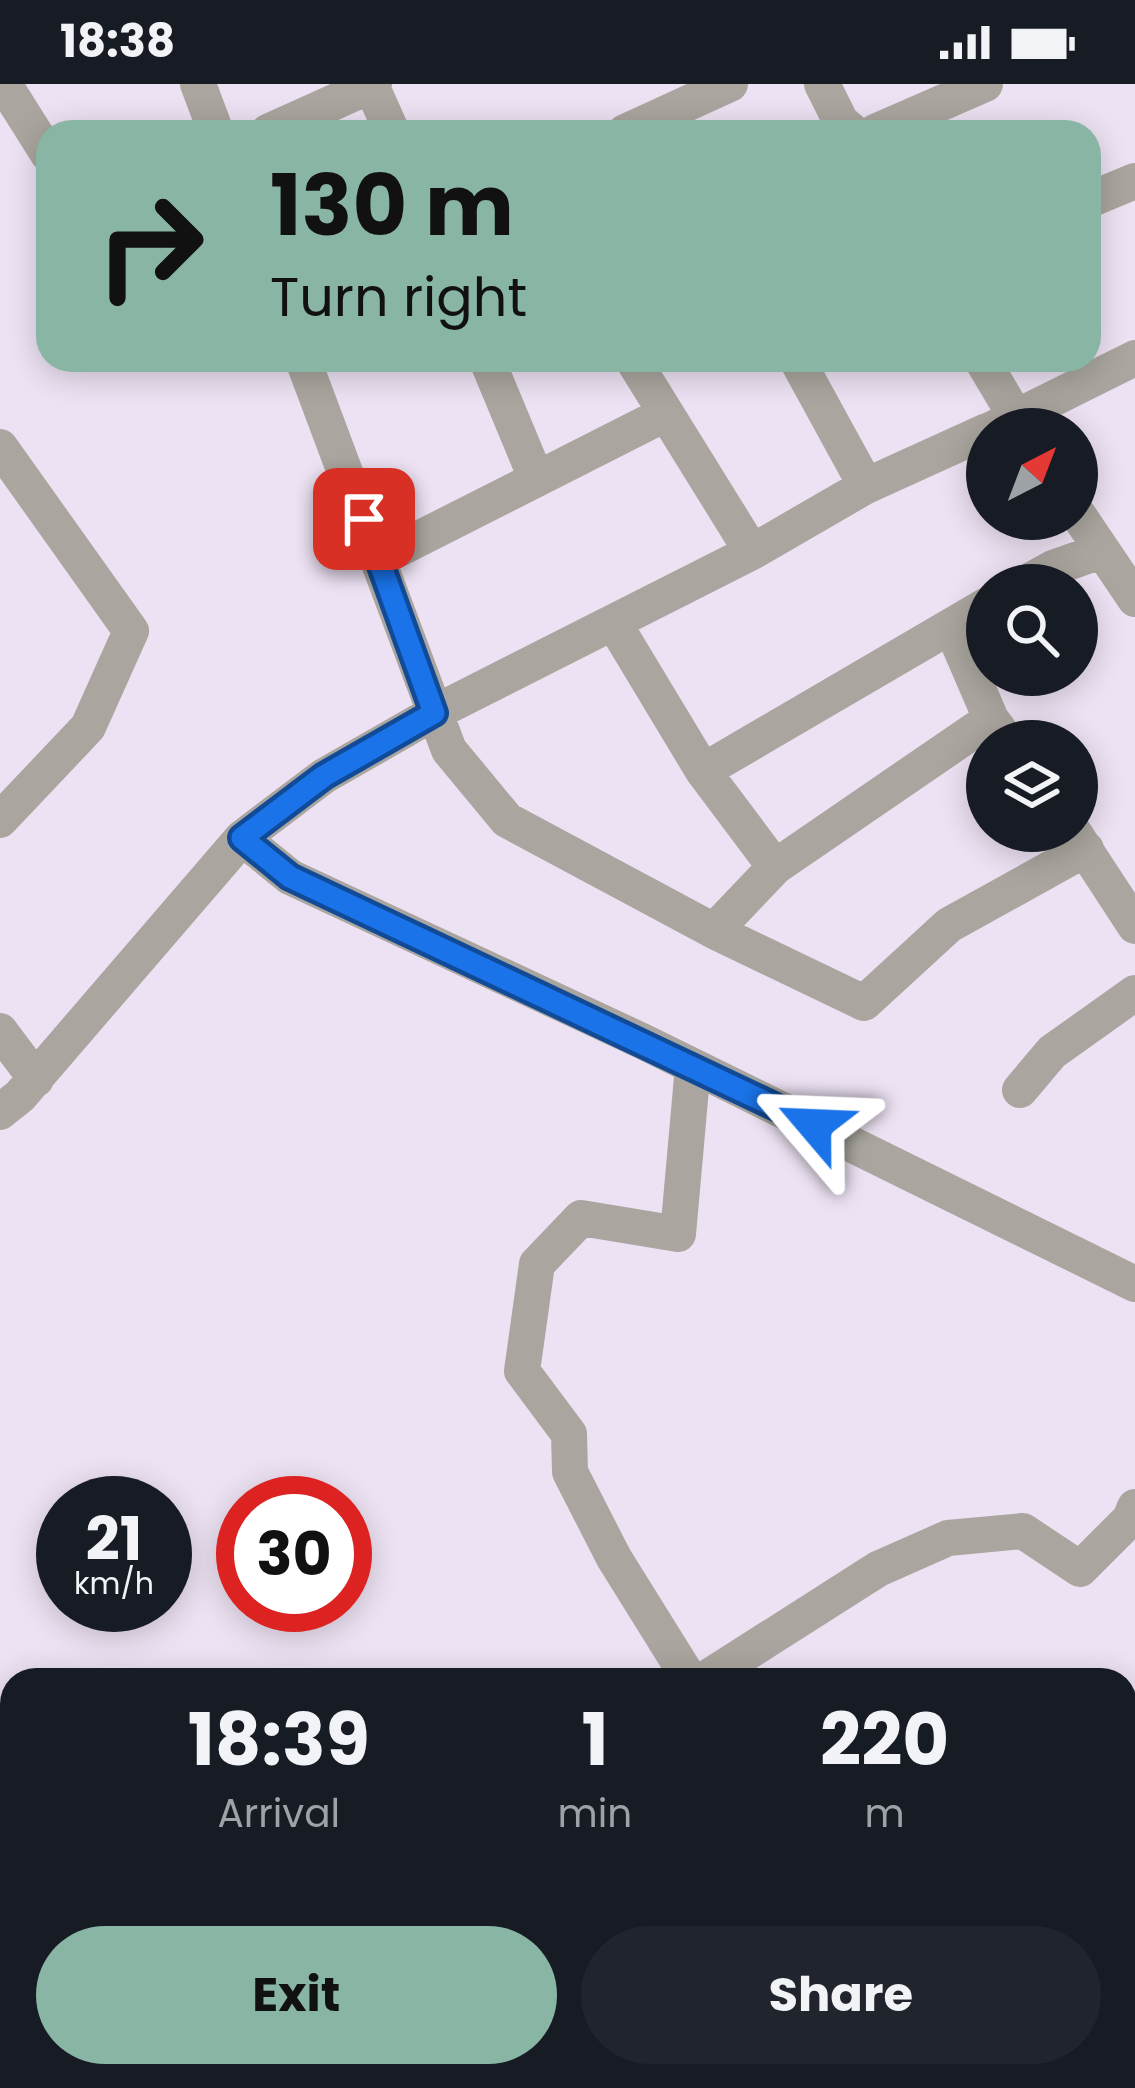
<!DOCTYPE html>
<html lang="en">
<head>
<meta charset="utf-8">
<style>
	:root { --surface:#171b24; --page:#20242c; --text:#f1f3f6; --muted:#9ea1a6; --accent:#88b5a4 }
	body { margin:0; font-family:Poppins,sans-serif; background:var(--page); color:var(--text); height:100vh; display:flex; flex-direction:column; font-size:45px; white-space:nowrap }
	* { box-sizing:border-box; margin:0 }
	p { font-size:39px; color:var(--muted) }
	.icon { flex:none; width:66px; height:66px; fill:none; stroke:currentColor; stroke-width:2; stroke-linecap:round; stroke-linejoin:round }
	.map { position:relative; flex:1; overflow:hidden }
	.panel { position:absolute; left:0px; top:1584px; width:1137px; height:420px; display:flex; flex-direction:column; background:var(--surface); border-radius:36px 36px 0 0; box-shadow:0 6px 30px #0003 }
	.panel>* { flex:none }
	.top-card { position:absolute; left:36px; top:36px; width:1065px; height:252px; border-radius:36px; box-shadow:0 6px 30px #0003; background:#88b5a4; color:#111; overflow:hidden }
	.needle { width:78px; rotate:42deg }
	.buttons { position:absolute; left:966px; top:324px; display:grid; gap:24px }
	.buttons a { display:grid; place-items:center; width:132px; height:132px; border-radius:50%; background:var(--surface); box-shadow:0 6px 30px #0003; font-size:60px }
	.speed { position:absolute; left:36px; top:1392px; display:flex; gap:24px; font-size:60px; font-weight:700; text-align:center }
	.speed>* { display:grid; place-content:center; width:156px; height:156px; border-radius:50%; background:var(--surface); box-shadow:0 6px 30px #0003; line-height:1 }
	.speed small { font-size:30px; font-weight:400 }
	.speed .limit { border:18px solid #d22; background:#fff; color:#111 }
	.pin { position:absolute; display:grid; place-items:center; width:102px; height:102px; color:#fff; margin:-51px; border-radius:24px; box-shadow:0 6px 18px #0006 }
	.me { position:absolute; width:132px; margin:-66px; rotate:296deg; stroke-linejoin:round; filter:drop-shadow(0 0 9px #0008) }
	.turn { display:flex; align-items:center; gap:42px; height:252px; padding:0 36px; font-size:54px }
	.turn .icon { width:156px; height:156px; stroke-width:2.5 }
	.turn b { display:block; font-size:84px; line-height:102px }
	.eta { display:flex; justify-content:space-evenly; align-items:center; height:204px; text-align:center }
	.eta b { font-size:72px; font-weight:700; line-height:84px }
	.button { display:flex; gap:24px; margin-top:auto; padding:24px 36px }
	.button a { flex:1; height:138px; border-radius:72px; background:var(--accent); color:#111; font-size:48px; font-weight:700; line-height:138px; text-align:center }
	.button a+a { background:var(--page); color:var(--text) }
	.status { display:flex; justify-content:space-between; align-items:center; height:84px; padding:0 60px; background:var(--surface); direction:ltr }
	.status svg { height:33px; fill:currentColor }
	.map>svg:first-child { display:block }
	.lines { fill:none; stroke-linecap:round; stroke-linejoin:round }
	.minor { stroke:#aaa69f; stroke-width:36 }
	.route-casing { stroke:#114b97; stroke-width:30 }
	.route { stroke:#1a73e8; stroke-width:21 }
</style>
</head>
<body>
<div class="status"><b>18:38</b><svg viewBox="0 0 49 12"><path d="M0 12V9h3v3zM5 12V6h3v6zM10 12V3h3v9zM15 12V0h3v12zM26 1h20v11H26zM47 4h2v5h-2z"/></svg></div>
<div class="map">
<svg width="1135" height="2004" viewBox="0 0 1135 2004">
	<rect width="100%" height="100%" fill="#ede2f3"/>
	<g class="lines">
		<path class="minor" d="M 4,0 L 48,70
			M 198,0 L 216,48
			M 822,0 L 841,38 L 853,48
			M 371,1 L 392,48
			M 268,48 L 374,0
			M 625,48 L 730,0
			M 875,48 L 985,0
			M 1089,116 L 1135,97
			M 303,276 L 449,666 L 507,736 L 714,847 L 864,919 L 949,841 L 1086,765
			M 487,276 L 536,394
			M 633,276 L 752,468
			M 797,276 L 866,402
			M 982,276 L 1023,345
			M 992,345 L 1135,274
			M 0,363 L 131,547 L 88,643 L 0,736
			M 1077,429 L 1135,515
			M 379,475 L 665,330
			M 1022,501 L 1053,484 L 1101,467
			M 615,541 L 703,687 L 775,783
			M 951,542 L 991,635 L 1007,657
			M 703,687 L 987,521
			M 1073,747 L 1135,842
			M 242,754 L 290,793 L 644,958 L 1135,1200
			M 714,847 L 775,783 L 991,635
			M 0,947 L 36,995
			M 1020,1006 L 1052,968 L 1135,909
			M 0,1028 L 20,1012 L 242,754 L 324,692 L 434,629 L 752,468 L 866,402 L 987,347
			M 690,1596 L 614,1474 L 570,1388 L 569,1350 L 522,1287 L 537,1180 L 581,1134 L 678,1150 L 693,982
			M 704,1596 L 878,1485 L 948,1454 L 1023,1447 L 1080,1485 L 1130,1435 L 1135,1423
			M 0,1789 L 12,1805
			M 168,1992 L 175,2004"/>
	</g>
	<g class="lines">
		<g class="route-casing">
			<path id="route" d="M 364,435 L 434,629 L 324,692 L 242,754 L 290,793 L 814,1041"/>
		</g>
		<use href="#route" class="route"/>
	</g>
</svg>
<div class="buttons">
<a><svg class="needle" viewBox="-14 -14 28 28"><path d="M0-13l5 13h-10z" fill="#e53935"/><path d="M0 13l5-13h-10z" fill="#9ea1a6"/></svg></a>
<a><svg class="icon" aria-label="search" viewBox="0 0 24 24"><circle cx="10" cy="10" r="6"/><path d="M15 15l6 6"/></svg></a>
<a><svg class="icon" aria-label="layers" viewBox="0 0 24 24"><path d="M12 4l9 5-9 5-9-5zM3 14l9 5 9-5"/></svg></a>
</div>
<div class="speed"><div>21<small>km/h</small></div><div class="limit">30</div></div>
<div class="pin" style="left:364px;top:435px;background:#d93025"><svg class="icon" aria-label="arrive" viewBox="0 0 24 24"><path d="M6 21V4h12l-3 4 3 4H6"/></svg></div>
<svg class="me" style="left:814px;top:1041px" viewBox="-20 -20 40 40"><path d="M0-17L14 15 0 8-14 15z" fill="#1a73e8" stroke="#fff" stroke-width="4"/></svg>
<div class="top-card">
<div class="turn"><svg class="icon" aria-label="right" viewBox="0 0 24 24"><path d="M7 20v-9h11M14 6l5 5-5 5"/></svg><div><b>130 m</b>Turn right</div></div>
</div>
<section class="panel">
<div class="eta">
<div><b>18:39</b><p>Arrival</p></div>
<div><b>1</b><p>min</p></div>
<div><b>220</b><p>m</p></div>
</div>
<div class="button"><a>Exit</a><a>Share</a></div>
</section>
</div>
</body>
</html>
